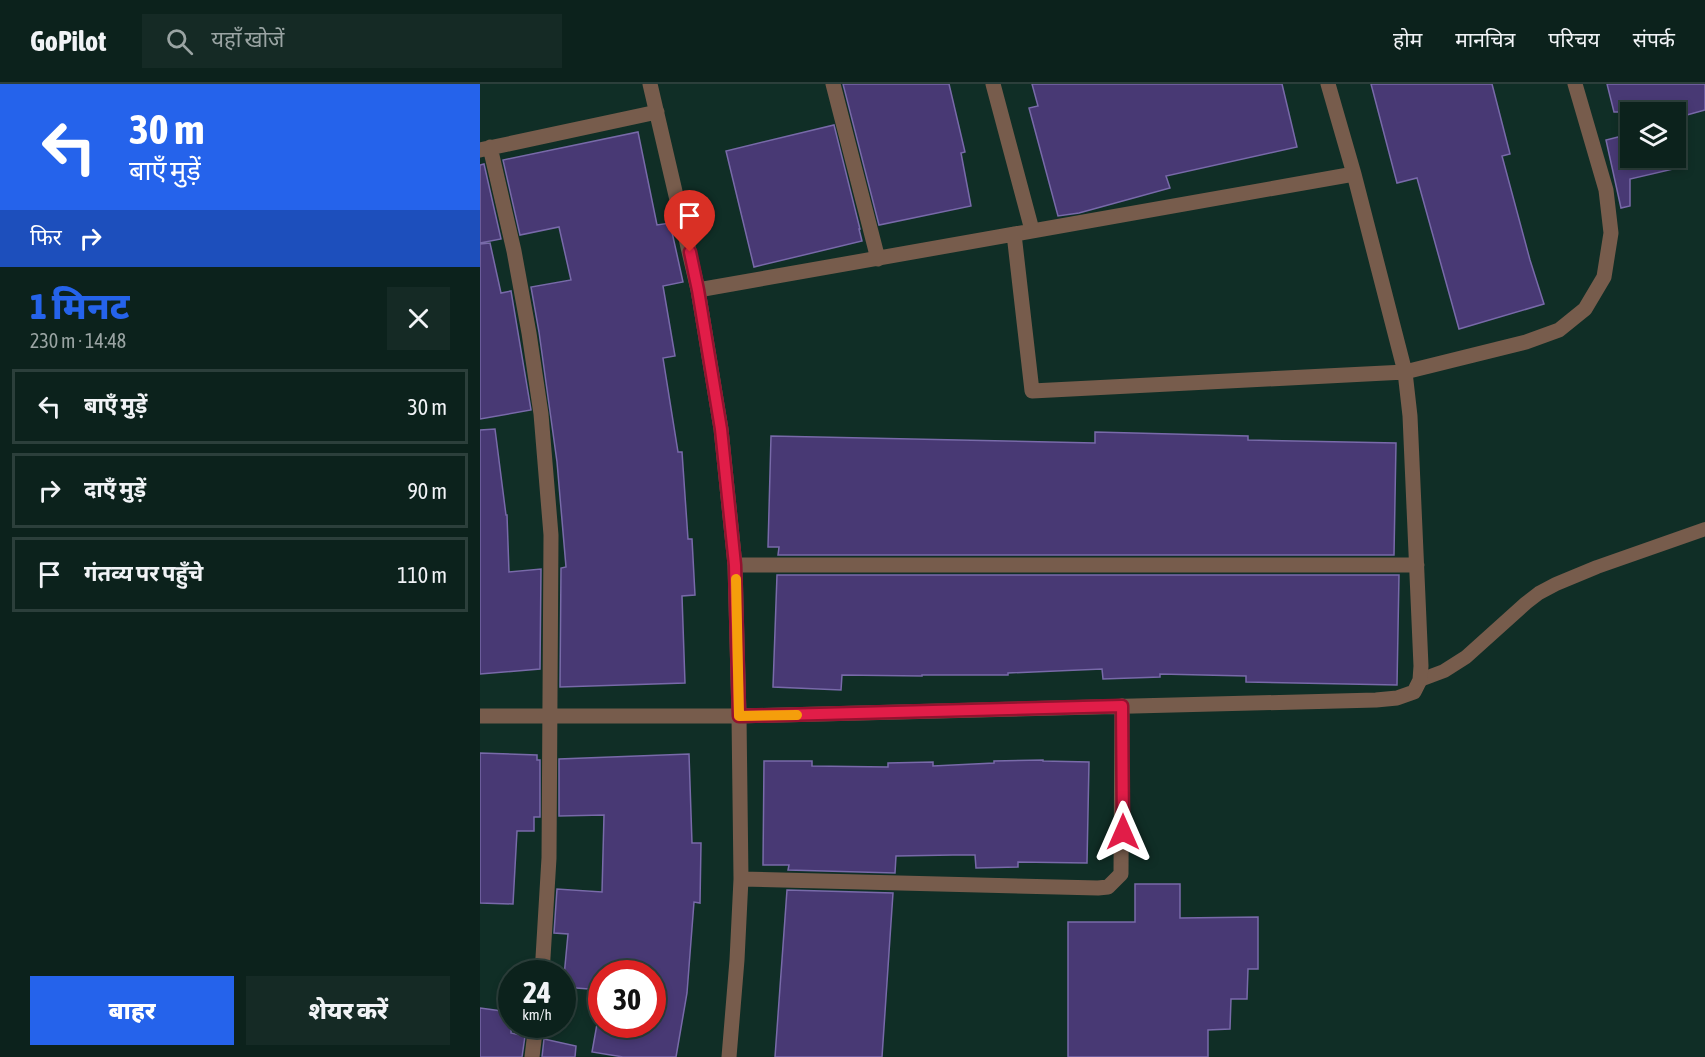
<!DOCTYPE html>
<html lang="hi">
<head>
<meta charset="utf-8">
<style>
	:root { --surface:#0c221c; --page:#152a25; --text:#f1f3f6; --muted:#9aa4a3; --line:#2c3f3b; --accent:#2563eb }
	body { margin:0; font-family:"Asap Condensed","Noto Sans Devanagari",sans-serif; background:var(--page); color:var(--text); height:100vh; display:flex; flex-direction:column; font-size:22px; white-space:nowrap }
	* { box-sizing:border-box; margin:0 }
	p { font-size:20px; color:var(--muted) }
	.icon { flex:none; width:33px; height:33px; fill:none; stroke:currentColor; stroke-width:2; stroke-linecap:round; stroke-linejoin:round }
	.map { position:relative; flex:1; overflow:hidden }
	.side { display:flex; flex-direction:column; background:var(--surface); width:480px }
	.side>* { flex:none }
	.top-card { background:#2563eb; color:#fff; overflow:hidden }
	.fabs { position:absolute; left:1140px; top:18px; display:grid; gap:12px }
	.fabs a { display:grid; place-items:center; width:66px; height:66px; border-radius:0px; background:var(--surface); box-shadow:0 3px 9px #0003,0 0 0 2px var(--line); font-size:30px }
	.speed { position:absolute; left:18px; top:876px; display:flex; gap:12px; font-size:30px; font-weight:700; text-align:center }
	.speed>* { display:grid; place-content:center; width:78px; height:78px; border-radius:50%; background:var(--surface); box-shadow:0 3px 9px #0003,0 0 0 2px var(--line); line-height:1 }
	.speed small { font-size:15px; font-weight:400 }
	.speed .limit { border:9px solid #d22; background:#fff; color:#111 }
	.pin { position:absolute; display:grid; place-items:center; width:51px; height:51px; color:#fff; margin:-62px -26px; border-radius:50% 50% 50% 0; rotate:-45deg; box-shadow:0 0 6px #0007 }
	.pin .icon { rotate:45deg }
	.me { position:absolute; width:66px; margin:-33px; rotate:0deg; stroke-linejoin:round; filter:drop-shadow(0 0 4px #0008) }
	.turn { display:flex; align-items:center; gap:21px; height:126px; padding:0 30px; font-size:27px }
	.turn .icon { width:78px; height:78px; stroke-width:2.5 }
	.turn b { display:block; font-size:42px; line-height:51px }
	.then { display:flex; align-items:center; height:57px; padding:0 30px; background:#0003; gap:12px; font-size:22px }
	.round { display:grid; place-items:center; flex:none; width:63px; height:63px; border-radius:0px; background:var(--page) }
	.head { display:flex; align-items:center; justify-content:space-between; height:102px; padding:0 30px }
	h1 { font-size:36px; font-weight:800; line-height:45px; color:var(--accent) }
	.primary-button { display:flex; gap:12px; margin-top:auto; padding:12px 30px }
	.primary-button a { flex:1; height:69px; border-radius:0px; background:var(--accent); color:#fff; font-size:24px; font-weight:800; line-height:69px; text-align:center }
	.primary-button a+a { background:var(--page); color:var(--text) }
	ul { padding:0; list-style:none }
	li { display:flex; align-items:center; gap:18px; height:75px; margin:0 12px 9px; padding:0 18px; border:3px solid var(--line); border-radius:0px }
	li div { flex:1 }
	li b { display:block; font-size:22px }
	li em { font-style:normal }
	header { display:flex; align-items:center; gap:36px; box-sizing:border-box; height:84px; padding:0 30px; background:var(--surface); border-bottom:2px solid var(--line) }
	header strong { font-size:28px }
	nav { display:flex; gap:33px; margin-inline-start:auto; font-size:21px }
	.search { width:420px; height:54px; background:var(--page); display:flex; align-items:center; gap:15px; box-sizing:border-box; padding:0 21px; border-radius:0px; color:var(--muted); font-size:22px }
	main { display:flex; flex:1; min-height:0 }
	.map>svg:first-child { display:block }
	.building { fill:#483974; stroke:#786aa9; stroke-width:1.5 }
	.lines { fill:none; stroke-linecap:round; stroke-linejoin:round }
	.lane { stroke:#775c4c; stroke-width:14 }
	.street { stroke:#775c4c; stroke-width:15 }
	.route-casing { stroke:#92132f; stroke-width:15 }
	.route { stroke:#e11d48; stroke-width:10 }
	.slow { stroke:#f59e0b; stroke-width:10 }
</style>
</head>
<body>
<header>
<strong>GoPilot</strong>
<div class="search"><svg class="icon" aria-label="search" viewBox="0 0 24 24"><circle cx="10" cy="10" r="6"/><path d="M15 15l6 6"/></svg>यहाँ खोजें</div>
<nav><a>होम</a><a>मानचित्र</a><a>परिचय</a><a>संपर्क</a></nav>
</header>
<main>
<section class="side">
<div class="top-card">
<div class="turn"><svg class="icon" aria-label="left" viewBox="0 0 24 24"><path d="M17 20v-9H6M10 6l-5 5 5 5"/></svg><div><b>30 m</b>बाएँ मुड़ें</div></div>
<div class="then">फिर<svg class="icon" aria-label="right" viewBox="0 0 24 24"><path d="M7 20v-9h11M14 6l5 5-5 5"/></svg></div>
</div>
<div class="head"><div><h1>1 मिनट</h1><p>230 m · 14:48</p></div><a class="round"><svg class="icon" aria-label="close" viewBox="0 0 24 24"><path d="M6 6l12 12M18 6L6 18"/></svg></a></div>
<ul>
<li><svg class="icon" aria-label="left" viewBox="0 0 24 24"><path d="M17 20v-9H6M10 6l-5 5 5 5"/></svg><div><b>बाएँ मुड़ें</b></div><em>30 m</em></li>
<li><svg class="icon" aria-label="right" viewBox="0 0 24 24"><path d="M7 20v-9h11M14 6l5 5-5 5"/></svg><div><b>दाएँ मुड़ें</b></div><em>90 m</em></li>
<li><svg class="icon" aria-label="arrive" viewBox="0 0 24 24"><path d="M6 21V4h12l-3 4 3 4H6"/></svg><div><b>गंतव्य पर पहुँचे</b></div><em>110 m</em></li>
</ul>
<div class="primary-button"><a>बाहर</a><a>शेयर करें</a></div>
</section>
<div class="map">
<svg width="1225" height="973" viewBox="0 0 1225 973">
	<rect width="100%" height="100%" fill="#102e26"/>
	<path class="building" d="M 363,0 L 469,0 L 485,68 L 481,69 L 491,122 L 399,141 Z
		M 552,0 L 802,0 L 817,63 L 686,92 L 690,104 L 599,129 L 578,132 L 549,24 L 558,22 Z
		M 891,0 L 1012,0 L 1030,70 L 1022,72 L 1050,176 L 1064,220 L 979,245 L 937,94 L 917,99 Z
		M 1127,0 L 1225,0 L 1225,26 L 1196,34 L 1196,28 L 1134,28 Z
		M 354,41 L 380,145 L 379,145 L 382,157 L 274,183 L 246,67 Z
		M 158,48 L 177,141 L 190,139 L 203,198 L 183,202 L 195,272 L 183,274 L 198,368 L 202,368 L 208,455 L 212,455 L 215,511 L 202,512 L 205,599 L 80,603 L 81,484 L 86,483 L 77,378 L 59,248 L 51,203 L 91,196 L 79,143 L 40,151 L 23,76 Z
		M 1150,50 L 1150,74 L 1201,74 L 1202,83 L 1150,95 L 1150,122 L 1141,124 L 1126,56 Z
		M 4,80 L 21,155 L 0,159 L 0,81 Z
		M 10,159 L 21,209 L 31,207 L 51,326 L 0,335 L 0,160 Z
		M 15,345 L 26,431 L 27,431 L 29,488 L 61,485 L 60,585 L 0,590 L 0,346 Z
		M 615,348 L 768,352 L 768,356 L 916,359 L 914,471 L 298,471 L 299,463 L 288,463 L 291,352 L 615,359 Z
		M 297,491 L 919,491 L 917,601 L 766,598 L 766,592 L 680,590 L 680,593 L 623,595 L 622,585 L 528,589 L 528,591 L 442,591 L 442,592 L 362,591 L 361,606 L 293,603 Z
		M 0,669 L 57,671 L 57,676 L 60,676 L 60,733 L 54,733 L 54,747 L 37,747 L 33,820 L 0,819 Z
		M 209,670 L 212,759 L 221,759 L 220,819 L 214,818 L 207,909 L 196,973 L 143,973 L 112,968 L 117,940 L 172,940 L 172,890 L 122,890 L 122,906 L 83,903 L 88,850 L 74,849 L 77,805 L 122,808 L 124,731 L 79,732 L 79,675 Z
		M 563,676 L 563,677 L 609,678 L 607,779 L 538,778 L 538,783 L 496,784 L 495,771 L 473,771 L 416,772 L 415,789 L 308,786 L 309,781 L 283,781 L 284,677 L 332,677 L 332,682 L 408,683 L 408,679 L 453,678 L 453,682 L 514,679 L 514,677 Z
		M 655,800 L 700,800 L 700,834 L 778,833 L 778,885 L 768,885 L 767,915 L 751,915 L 750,945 L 728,946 L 728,973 L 588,973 L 588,838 L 655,838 Z
		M 307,806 L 413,809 L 402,973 L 295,973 Z
		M 0,924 L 29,928 L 29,934 L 32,934 L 31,949 L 45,952 L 42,973 L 0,973 Z
		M 64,955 L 96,962 L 95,973 L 62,973 Z"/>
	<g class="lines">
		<path class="lane" d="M 940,596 L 964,587 L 986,573 L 1046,519 L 1059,509 L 1076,500 L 1117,483 L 1225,445"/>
		<path class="street" d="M 170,0 L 218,206 L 241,345 L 255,481 L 259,632 L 261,795 L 257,876 L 249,973
			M 353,0 L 398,175
			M 513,0 L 552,146
			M 10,63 L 34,167 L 49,249 L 61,330 L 71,451 L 69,774 L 62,890
			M 0,66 L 177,28
			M 534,150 L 552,307 L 925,288 L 1046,258 L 1079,246 L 1105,225 L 1124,193 L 1131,149 L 1126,106 L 1095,0
			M 218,206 L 874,90
			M 255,481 L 937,481
			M 0,632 L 259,632 L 896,616 L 917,614 L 934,608 L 940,596 L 941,582 L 930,332 L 925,288 L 874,90 L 848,0
			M 261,795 L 618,804 L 628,803 L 641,790 L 642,622
			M 52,973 L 56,940"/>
	</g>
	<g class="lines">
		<g class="route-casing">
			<path id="route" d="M 210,168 L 218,206 L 241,345 L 255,481 L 259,632 L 642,622 L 643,748"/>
		</g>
		<use href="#route" class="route"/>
		<path class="slow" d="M 256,495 L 259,632 L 317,631"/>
	</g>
</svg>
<div class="fabs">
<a><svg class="icon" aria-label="layers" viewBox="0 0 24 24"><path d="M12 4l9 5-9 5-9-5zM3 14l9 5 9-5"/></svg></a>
</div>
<div class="speed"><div>24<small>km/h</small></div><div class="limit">30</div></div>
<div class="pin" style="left:210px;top:168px;background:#d93025"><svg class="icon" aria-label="arrive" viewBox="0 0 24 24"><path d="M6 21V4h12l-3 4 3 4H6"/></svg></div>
<svg class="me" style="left:643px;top:748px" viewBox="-20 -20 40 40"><path d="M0-17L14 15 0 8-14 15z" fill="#e11d48" stroke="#fff" stroke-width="4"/></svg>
</div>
</main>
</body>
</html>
